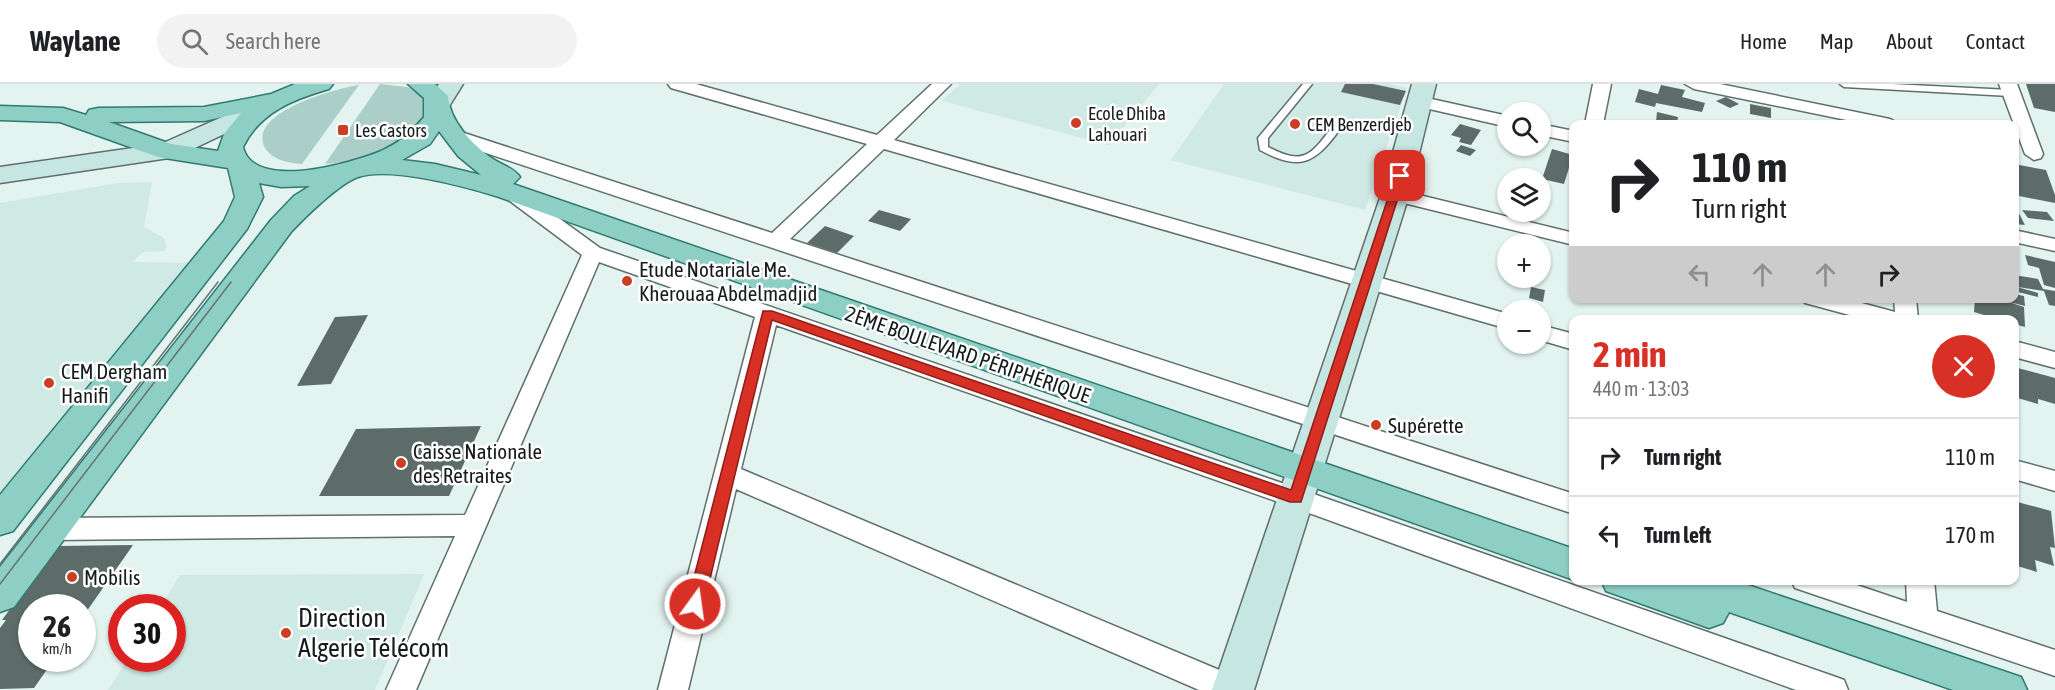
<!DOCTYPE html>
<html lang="en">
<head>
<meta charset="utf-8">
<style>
	:root { --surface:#fff; --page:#f2f2f2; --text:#202124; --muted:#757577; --line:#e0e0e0; --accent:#d93025 }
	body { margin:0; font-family:"Asap Condensed",sans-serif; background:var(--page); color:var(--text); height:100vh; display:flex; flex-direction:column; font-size:22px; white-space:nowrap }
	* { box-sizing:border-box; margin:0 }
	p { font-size:20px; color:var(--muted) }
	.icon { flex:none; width:33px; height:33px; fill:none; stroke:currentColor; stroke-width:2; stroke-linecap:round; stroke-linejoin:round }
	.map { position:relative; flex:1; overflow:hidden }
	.panel { position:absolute; left:1569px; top:231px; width:450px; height:270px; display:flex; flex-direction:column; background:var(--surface); border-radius:12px; box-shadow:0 2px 4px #0004 }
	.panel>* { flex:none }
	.guide { position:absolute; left:1569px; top:36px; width:450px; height:183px; border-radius:12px; box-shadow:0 2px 4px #0004; background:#fff; color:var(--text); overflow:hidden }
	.buttons { position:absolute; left:1497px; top:18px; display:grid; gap:12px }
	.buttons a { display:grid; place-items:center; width:54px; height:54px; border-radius:50%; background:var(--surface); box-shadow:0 2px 4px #0004; font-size:30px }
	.speed { position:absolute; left:18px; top:510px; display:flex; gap:12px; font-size:30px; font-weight:700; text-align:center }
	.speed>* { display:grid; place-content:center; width:78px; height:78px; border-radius:50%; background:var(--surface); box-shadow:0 2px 4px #0004; line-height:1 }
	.speed small { font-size:15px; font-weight:400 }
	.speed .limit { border:9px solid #d22; background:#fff; color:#111 }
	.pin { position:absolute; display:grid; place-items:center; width:51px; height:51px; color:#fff; margin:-26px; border-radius:12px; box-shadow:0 3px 9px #0006 }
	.me { position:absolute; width:66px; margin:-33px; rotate:14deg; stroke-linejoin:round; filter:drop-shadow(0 0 4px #0008) }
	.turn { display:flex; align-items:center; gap:21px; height:126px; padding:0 24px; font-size:27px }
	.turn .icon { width:78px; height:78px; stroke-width:2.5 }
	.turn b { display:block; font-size:42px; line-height:51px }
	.lanes { display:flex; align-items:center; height:57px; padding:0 24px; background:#0003; justify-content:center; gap:30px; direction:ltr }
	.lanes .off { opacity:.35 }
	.round { display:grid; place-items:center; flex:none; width:63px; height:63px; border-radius:32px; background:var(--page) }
	.headline { display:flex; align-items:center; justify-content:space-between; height:102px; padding:0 24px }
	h1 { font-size:36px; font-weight:700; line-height:45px; color:var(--accent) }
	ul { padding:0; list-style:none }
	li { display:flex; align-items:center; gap:18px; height:78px; padding:0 24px; border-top:2px solid var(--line) }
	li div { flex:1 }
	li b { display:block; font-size:22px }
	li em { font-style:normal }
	header { display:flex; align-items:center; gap:36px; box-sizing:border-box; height:84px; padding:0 30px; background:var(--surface); border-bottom:2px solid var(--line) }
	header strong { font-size:28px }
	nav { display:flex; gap:33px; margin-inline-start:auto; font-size:21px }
	.search { width:420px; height:54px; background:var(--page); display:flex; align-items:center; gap:15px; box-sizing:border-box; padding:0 21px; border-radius:33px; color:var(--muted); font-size:22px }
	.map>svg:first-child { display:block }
	.built { fill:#cfe9e4 }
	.green { fill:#abcfc8 }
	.building { fill:#5d6c69 }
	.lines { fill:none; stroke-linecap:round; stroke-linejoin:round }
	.lane-casing { stroke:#606f6c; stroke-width:3 }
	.street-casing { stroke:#606f6c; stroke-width:3 }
	.secondary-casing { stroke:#606f6c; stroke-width:3 }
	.primary-casing { stroke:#327a71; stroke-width:3 }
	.lane { fill:#fff; fill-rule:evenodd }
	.street { fill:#fff; fill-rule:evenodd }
	.secondary { fill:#c6e6e2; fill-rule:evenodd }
	.primary { fill:#8dcec5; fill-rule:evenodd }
	.tram { stroke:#687371; stroke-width:1.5 }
	.route { fill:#d93025; stroke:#8d1f18; stroke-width:1.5 }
	.poi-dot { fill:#ca3f23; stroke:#fff; stroke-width:2 }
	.labels { text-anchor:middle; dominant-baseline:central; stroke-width:5; stroke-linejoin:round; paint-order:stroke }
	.far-poi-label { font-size:18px; fill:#161c1b; stroke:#fff; text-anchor:start }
	.poi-label { font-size:21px; fill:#161c1b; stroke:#fff; text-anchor:start }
	.street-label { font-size:21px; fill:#161c1b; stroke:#fff }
	.near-poi-label { font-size:26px; fill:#161c1b; stroke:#fff; text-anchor:start }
</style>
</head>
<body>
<header>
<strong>Waylane</strong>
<div class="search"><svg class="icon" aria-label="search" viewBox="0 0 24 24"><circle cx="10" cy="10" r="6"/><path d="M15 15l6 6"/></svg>Search here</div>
<nav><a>Home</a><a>Map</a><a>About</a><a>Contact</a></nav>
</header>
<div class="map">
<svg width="2055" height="606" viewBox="0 0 2055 606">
	<rect width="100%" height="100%" fill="#e2f3f0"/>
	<path class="built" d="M 960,0 L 1159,0 L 1109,61 L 942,17 Z
		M 1224,0 L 1388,0 L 1407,4 L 1365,126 L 1171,76 Z
		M 152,98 L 144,143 L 164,154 L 167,163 L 163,167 L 143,168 L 132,178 L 197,179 L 0,419 L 0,119 L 119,99 Z
		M 424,490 L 375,606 L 108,606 L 128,575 L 172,574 L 172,524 L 160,523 L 180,491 Z"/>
	<path class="green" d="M 380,0 L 407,3 L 416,7 L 427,17 L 428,30 C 398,65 371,76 325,80 Z
		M 359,1 L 302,80 C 289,79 272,76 265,64 C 246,28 338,4 359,1 Z"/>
	<path class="building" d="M 1345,0 L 1373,0 L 1406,7 L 1400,21 L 1341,8 Z
		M 2026,0 L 2055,0 L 2055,28 L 2034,24 Z
		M 1661,1 L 1685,6 L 1682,13 L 1705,19 L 1702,28 L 1656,19 L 1655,23 L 1635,18 L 1639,5 L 1658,10 Z
		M 1726,13 L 1739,20 L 1730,24 L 1716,17 Z
		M 1750,20 L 1771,24 L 1771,34 L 1750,30 Z
		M 1657,28 L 1678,33 L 1677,40 L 1656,38 Z
		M 1460,40 L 1481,46 L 1471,61 L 1459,58 L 1461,54 L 1451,51 Z
		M 1461,61 L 1476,66 L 1470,72 L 1456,67 Z
		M 1552,65 L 1573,71 L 1564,100 L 1542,95 Z
		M 2014,80 L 2046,86 L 2055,111 L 2055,119 L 2014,111 Z
		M 2014,120 L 2025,141 L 2014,140 Z
		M 879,126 L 911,135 L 900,147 L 868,137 Z
		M 2022,126 L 2047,128 L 2054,137 L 2028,134 Z
		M 825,142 L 854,152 L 837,169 L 807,159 Z
		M 2025,171 L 2055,178 L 2055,204 L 2044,201 L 2039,184 L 2028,181 Z
		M 2014,191 L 2038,195 L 2043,205 L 2055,207 L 2055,222 L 2049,221 L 2044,207 L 2018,203 Z
		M 1531,203 L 1545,206 L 1543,218 L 1529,214 Z
		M 2017,203 L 2038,209 L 2038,213 L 2018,208 Z
		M 2014,210 L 2024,212 L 2025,222 L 2009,218 L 2024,223 L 2025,243 L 2014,240 L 2014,236 L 2000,236 L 1974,228 L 1975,214 L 2014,214 Z
		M 368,231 L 331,300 L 297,302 L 335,233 Z
		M 2014,283 L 2055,294 L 2055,320 L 2038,315 L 2038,320 L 2014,313 Z
		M 481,342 L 449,412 L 319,412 L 356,345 Z
		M 2014,417 L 2051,427 L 2055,464 L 2050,463 L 2054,482 L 2035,476 L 2037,488 L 2014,481 Z
		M 133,461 L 82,534 L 82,524 L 32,524 L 32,574 L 55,574 L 34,604 L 0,605 L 0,544 L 6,536 L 2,536 L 56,462 Z"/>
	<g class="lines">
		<g class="lane-casing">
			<path id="lane" d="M 1303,0 L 1312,0 L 1268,54 L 1268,63 C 1303,81 1310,73 1332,43 L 1335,42 L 1340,45 C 1314,81 1299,87 1260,66 L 1258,54 Z
				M 1840,0 L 1892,0 L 2010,6 L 2014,9 L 2010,12 L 1844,3 Z"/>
		</g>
		<g class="street-casing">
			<path id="street" d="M 668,0 L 696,0 L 877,51 L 932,0 L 951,0 L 894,56 L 1508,230 L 1508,245 L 884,65 L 790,155 L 1574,410 L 1574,430 L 447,56 L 445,52 L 447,48 L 461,48 L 772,149 L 867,60 L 671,4 Z
				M 1593,0 L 1611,0 L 1603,40 L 1585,40 Z
				M 1685,0 L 1720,0 L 1890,35 L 1899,40 L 1866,40 L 1694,5 Z
				M 1999,0 L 2017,0 L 2043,70 L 2041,74 L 2034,76 L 2025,70 Z
				M 1418,12 L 1508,32 L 1508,43 L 1412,21 L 1409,17 Z
				M 1540,40 L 1574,47 L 1574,58 L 1540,51 Z
				M 509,101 L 516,103 L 600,164 L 1305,407 L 1833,592 L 1844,596 L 1848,606 L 1796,606 L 1287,421 L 776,241 L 741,385 L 1243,596 L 1247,606 L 1199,606 L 736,405 L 688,606 L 658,606 L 755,233 L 599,178 L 416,606 L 386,606 L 455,452 L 50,456 L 40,453 L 36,445 L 40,437 L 50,434 L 465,431 L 582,171 L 502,111 L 499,107 L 502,103 Z
				M 1395,105 L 1574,149 L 1574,161 L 1388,115 L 1385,111 L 1388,107 Z
				M 2014,146 L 2055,155 L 2055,167 L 2014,158 Z
				M 1802,214 L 1843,214 L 1895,228 L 1894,214 L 1916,214 L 1918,236 L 1868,236 L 1805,219 Z
				M 1540,241 L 1574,250 L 1574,266 L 1540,256 Z
				M 2014,257 L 2055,268 L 2055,284 L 2014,273 Z
				M 2014,376 L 2055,387 L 2055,407 L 2014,395 Z
				M 1791,496 L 1842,496 L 1907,518 L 1906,496 L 1934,496 L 1937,527 L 2055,566 L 2055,592 L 1795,504 Z"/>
		</g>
		<g class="secondary-casing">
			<path id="secondary" d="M 439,0 L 463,0 L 448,24 L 439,26 L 430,24 L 427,19 Z
				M 1412,0 L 1436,0 L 1409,111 L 1254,606 L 1212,606 L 1381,111 Z
				M 274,10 L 283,12 L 286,17 L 283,22 L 176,73 L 0,99 L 0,83 L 161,60 Z"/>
		</g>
		<g class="primary-casing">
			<path id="primary" d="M 295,0 L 333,0 L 329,5 C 294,15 260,28 243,63 C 254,108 352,79 381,67 C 399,59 412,48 424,33 L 424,14 L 408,0 L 435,0 L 448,12 C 449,36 473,62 493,75 C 502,81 514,84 520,93 L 513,100 L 1574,465 L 1574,496 L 499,113 C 467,103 391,82 358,93 C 340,99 305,133 291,148 L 14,523 L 0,528 L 0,483 L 271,136 L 294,112 L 310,102 L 281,103 L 259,99 L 263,113 L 247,145 L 13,447 L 0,451 L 0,411 L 224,137 L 235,113 L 228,84 L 158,73 L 60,38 L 0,36 L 0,22 L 63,24 L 86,31 L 89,26 L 98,24 L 204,23 L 271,10 ZM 241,29 L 224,50 L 218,67 L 171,60 L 109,38 L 204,37 ZM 439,47 L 458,72 L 481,91 L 435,80 L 402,76 L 430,60 Z
				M 1601,496 L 1733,496 L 2021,593 L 2027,606 L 1953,606 L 1729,528 L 1723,539 L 1709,544 L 1606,507 Z"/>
		</g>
		<use href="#lane" class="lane"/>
		<use href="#street" class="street"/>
		<use href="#secondary" class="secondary"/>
		<use href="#primary" class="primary"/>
		<path class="tram" d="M 0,480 L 218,198
			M 0,500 L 231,198"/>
	</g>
	<path class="route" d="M 1396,90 L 1405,92 L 1301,418 L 1290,418 L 772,236 L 704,520 L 701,525 L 690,525 L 687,520 L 763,227 L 772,227 L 1291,406 Z"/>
	<g class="poi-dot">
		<circle cx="1076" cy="39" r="6"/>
		<circle cx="1295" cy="40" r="6"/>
		<rect x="337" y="40" width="12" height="12" rx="3"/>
		<circle cx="627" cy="197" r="6"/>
		<circle cx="49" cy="299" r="6"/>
		<circle cx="1376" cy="341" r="6"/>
		<circle cx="401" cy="379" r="6"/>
		<circle cx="72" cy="493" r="6"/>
		<circle cx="286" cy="549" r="6"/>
	</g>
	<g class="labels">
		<g class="far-poi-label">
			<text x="1088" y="29">Ecole Dhiba<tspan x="1088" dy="21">Lahouari</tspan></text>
			<text x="1307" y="40">CEM Benzerdjeb</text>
			<text x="355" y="46">Les Castors</text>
		</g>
		<g class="poi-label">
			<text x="639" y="185">Etude Notariale Me.<tspan x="639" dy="24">Kherouaa Abdelmadjid</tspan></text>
			<text x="61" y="287">CEM Dergham<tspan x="61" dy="24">Hanifi</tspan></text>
			<text x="1388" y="341">Supérette</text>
			<text x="413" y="367">Caisse Nationale<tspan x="413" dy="24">des Retraites</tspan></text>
			<text x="84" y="493">Mobilis</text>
		</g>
		<g class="street-label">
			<text transform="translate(968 270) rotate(19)">2ÈME BOULEVARD PÉRIPHÉRIQUE</text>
		</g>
		<g class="near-poi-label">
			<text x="298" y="534">Direction<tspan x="298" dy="30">Algerie Télécom</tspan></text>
		</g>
	</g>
</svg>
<div class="buttons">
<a><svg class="icon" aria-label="search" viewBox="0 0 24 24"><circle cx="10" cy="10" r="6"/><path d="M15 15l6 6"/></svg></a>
<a><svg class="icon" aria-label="layers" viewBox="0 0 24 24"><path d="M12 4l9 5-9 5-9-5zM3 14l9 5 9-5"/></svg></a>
<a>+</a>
<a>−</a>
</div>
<div class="speed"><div>26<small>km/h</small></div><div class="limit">30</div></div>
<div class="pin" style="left:1400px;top:92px;background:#d93025"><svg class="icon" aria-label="arrive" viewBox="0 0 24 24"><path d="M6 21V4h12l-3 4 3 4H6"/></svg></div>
<svg class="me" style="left:695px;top:520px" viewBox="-20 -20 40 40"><circle r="17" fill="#d93025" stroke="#fff" stroke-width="3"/><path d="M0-11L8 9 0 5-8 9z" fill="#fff"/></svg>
<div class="guide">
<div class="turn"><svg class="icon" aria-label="right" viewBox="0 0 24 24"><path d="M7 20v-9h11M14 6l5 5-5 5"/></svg><div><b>110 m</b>Turn right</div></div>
<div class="lanes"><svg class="icon off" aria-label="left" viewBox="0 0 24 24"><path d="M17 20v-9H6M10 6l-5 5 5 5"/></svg><svg class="icon off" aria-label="ahead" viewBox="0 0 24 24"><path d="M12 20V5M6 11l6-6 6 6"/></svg><svg class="icon off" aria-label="ahead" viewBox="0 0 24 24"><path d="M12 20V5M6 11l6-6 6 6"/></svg><svg class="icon" aria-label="right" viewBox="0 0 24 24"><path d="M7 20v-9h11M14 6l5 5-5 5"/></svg></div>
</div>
<section class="panel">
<div class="headline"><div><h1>2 min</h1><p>440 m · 13:03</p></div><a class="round" style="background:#d93025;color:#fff"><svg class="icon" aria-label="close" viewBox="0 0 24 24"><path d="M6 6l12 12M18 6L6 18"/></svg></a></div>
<ul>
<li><svg class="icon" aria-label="right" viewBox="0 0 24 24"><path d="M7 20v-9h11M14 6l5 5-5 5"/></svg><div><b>Turn right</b></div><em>110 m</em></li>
<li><svg class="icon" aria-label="left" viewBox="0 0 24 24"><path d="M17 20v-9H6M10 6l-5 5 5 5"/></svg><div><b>Turn left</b></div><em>170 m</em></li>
</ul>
</section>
</div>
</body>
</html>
